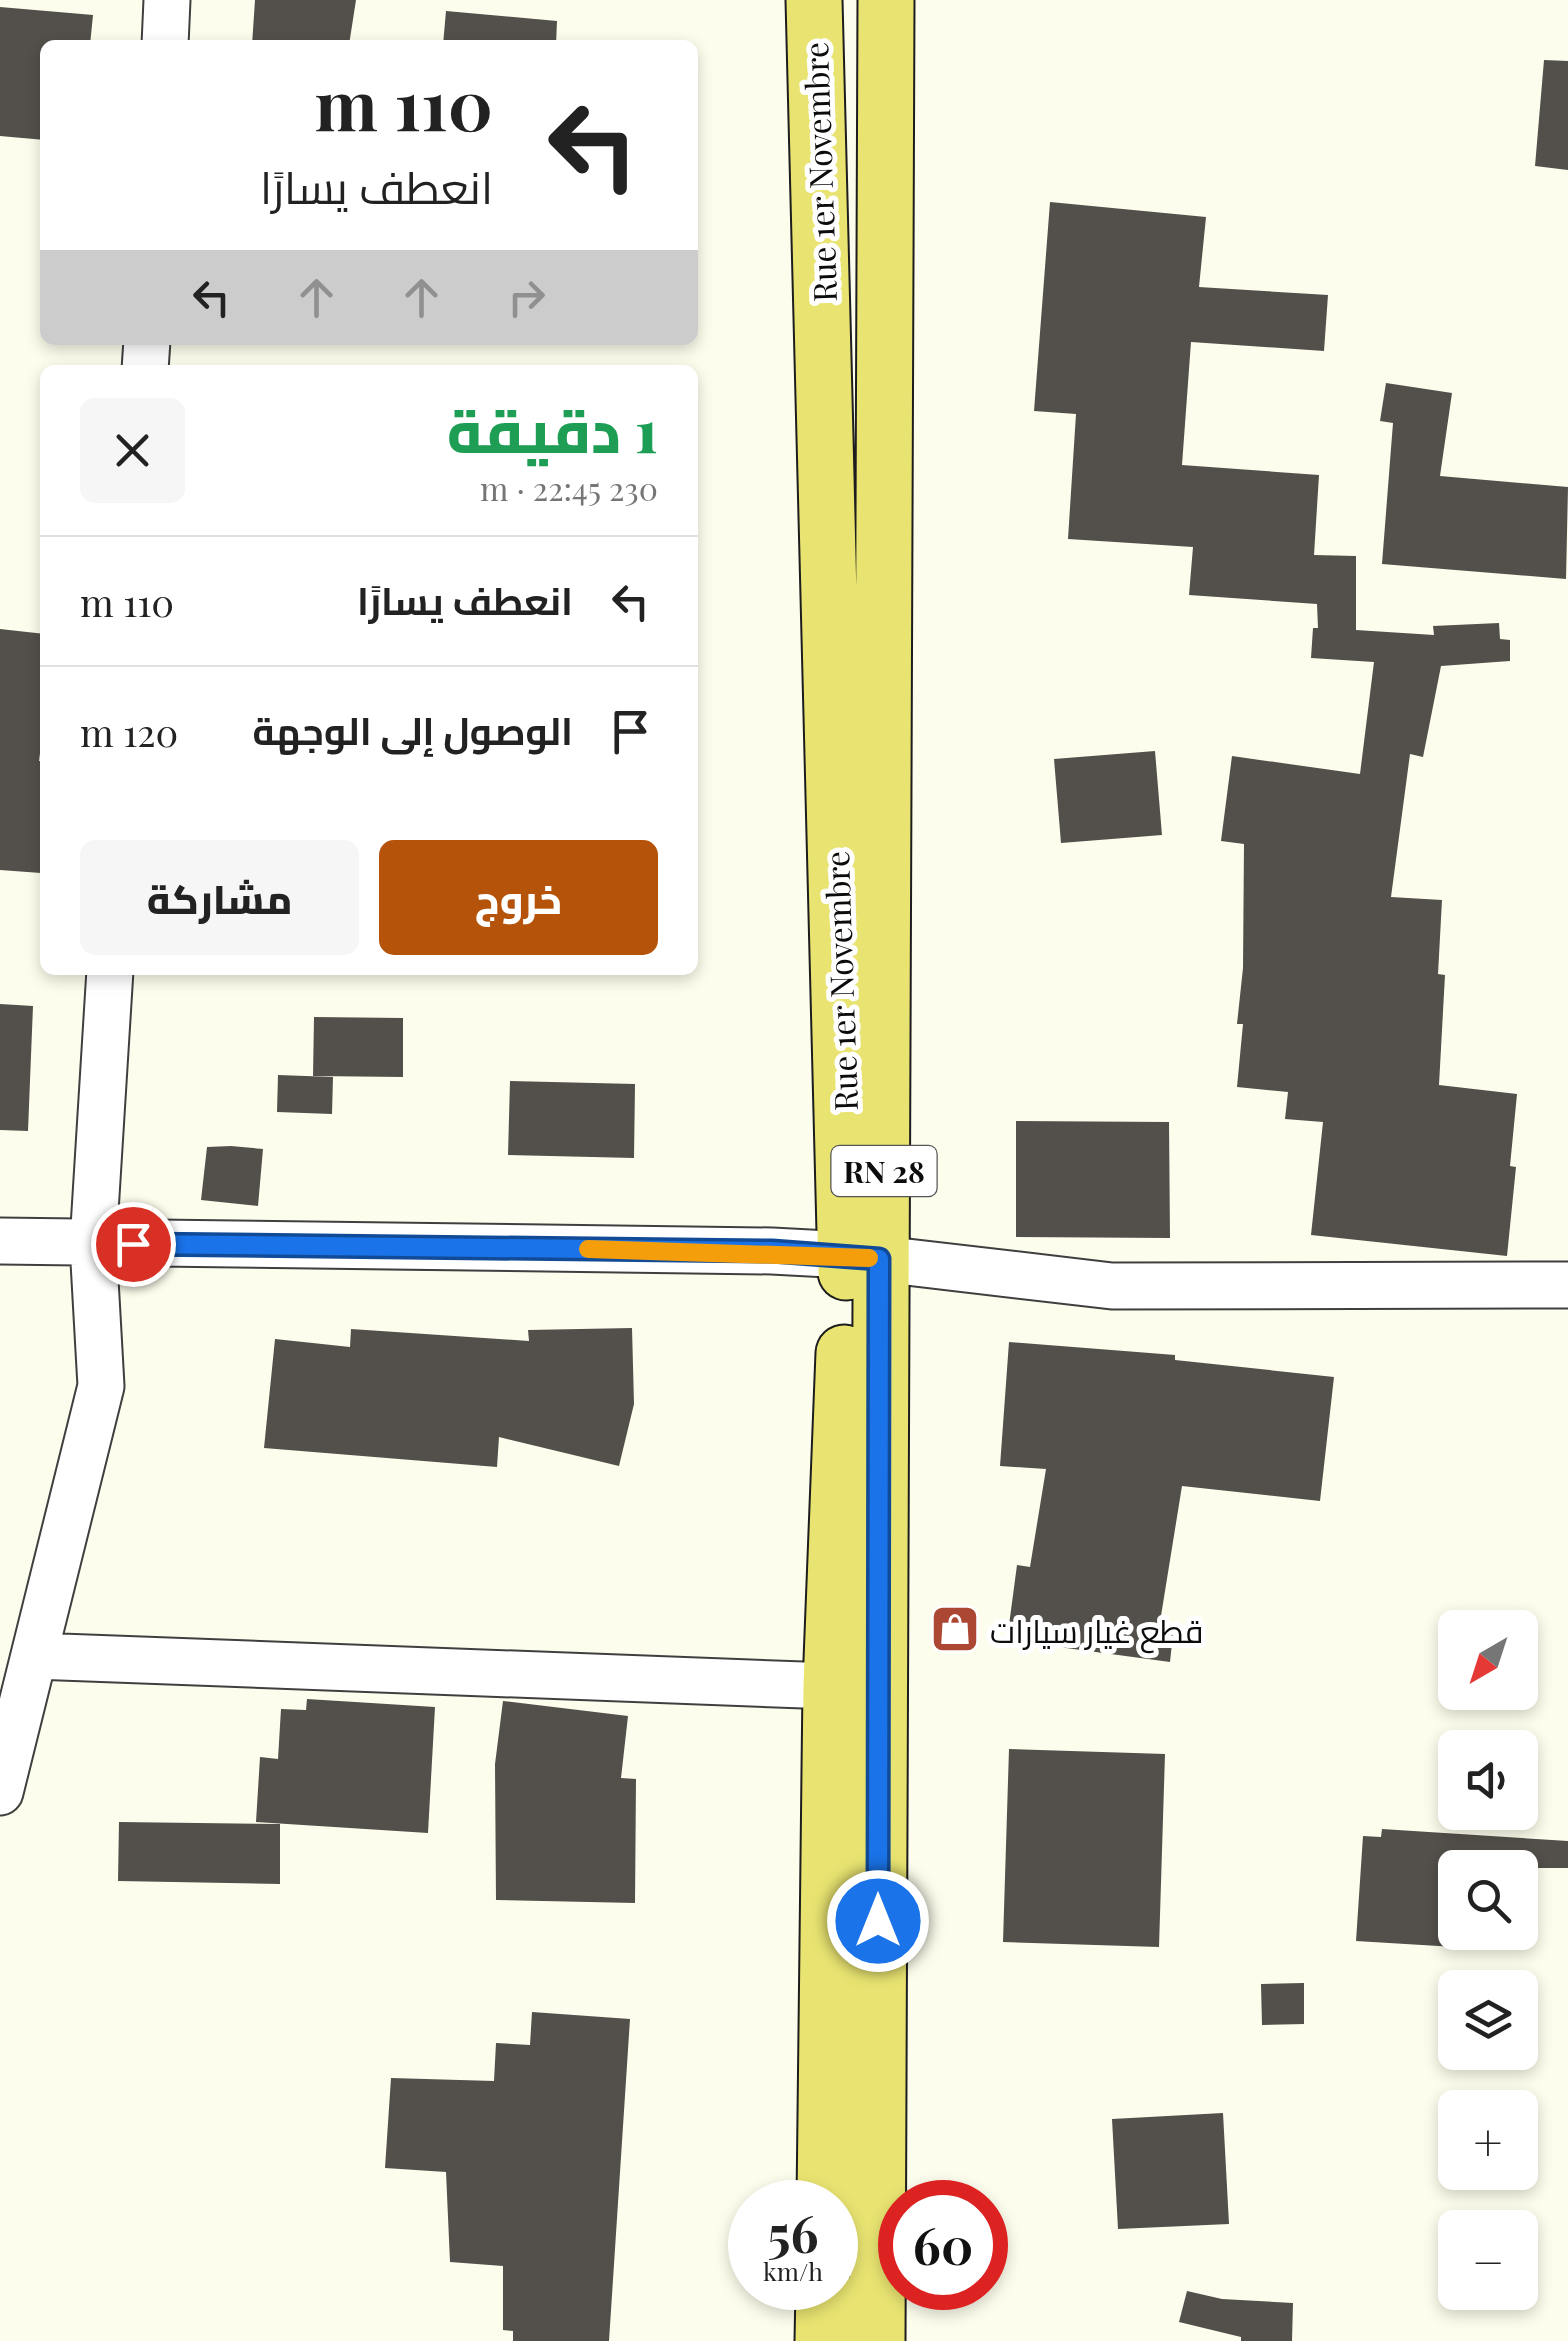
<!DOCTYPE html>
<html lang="ar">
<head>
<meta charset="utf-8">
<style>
	:root { --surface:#fff; --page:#f6f6f6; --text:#222; --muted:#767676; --line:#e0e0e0; --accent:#b45309 }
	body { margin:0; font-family:"Playfair Display",Cairo,serif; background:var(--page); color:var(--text); direction:rtl; height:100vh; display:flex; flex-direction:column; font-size:38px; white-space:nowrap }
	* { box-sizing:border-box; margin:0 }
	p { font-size:32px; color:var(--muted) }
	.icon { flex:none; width:55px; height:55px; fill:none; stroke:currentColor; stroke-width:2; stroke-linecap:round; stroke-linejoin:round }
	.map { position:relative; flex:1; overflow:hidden; direction:ltr }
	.details { position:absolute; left:40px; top:365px; width:658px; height:610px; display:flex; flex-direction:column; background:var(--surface); border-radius:15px; box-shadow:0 5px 15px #0003; direction:rtl }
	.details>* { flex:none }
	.banner { position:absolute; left:40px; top:40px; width:658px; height:305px; border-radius:15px; box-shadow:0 5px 15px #0003; direction:rtl; background:#fff; color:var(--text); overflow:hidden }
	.needle { width:65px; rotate:219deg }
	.controls { position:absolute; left:1438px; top:1610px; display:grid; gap:20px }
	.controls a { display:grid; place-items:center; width:100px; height:100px; border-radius:15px; background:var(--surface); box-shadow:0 5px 15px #0003; font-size:50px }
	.speed { position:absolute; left:728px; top:2180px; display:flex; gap:20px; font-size:50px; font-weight:700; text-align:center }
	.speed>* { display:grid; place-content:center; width:130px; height:130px; border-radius:50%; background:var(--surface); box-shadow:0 5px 15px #0003; line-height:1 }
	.speed small { font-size:25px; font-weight:400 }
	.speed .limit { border:15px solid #d22; background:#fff; color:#111 }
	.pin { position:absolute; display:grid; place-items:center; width:85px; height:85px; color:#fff; margin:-42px; border:5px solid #fff; border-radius:50%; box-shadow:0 2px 10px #0007 }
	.me { position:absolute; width:110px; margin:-55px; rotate:0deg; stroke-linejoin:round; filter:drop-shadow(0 0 8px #0008) }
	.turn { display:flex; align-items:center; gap:35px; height:210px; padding:0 40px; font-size:45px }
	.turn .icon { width:130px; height:130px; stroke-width:2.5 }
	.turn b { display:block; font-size:70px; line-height:85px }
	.lanes { display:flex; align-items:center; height:95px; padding:0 40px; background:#0003; justify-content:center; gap:50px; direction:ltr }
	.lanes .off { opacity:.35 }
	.round { display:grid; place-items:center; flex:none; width:105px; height:105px; border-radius:15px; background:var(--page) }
	.overview { display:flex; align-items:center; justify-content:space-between; height:170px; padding:0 40px }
	h1 { font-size:60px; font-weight:800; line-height:75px; color:#1e9e55 }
	.button { display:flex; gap:20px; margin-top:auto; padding:20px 40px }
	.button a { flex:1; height:115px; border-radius:15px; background:var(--accent); color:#fff; font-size:40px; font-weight:800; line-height:115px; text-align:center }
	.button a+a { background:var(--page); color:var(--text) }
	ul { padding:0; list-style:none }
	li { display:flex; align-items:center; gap:30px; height:130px; padding:0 40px; border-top:2px solid var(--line) }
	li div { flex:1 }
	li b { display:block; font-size:38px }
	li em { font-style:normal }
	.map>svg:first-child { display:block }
	.building { fill:#534f4a }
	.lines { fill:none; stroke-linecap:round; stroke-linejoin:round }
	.street-casing { stroke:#3f3f3f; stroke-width:49 }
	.primary-casing { stroke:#1d1d1d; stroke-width:59 }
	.street { stroke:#fff; stroke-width:45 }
	.primary { stroke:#e9e471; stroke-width:55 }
	.route-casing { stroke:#114b97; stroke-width:25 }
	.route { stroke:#1a73e8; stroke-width:18 }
	.slow { stroke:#f59e0b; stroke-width:18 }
	.labels { text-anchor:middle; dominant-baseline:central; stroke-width:10; stroke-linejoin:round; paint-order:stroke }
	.shield { fill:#fff; stroke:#555; stroke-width:2.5 }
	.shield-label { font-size:30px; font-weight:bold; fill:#0c0c0c }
	.street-label { font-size:32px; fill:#0c0c0c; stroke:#fff }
	.poi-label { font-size:32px; fill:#0c0c0c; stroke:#fff; text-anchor:start }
</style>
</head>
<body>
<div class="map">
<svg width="1568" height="2341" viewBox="0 0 1568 2341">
	<rect width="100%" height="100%" fill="#fdfded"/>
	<path class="building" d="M 255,0 L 356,0 L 349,45 L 252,45 Z
		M 0,7 L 93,15 L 90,45 L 45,45 L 45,140 L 0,136 Z
		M 446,11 L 557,21 L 556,45 L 443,45 Z
		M 1544,60 L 1568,61 L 1568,170 L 1535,166 Z
		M 1050,202 L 1206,217 L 1199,287 L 1328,295 L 1324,351 L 1191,342 L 1182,465 L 1319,475 L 1314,555 L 1356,556 L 1356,630 L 1434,635 L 1433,626 L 1499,623 L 1500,639 L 1510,640 L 1510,661 L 1441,666 L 1423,757 L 1410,754 L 1391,897 L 1442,900 L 1438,974 L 1445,975 L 1439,1085 L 1517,1094 L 1510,1166 L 1516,1167 L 1507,1256 L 1311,1235 L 1323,1122 L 1285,1119 L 1288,1092 L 1237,1087 L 1243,1024 L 1237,1024 L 1243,968 L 1244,844 L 1221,841 L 1232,756 L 1360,774 L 1374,662 L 1311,658 L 1313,628 L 1318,628 L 1317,604 L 1189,595 L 1193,547 L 1068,539 L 1076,414 L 1034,411 Z
		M 1386,383 L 1452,393 L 1440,476 L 1568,487 L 1566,579 L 1382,564 L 1393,423 L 1380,421 Z
		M 0,629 L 45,634 L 45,714 L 39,761 L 45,762 L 41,873 L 0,870 Z
		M 1155,751 L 1162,835 L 1061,843 L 1054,759 Z
		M 0,1004 L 33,1006 L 28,1131 L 0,1130 Z
		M 314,1017 L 403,1018 L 403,1077 L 313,1076 Z
		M 278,1075 L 333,1077 L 332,1114 L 277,1112 Z
		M 510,1081 L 635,1084 L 634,1158 L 508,1155 Z
		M 1016,1121 L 1169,1122 L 1170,1238 L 1016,1237 Z
		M 231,1146 L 263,1149 L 258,1206 L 201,1200 L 207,1147 Z
		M 632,1328 L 634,1404 L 619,1466 L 499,1437 L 497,1467 L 264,1448 L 275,1339 L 350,1347 L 351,1329 L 529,1341 L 528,1330 Z
		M 1009,1342 L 1175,1355 L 1175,1360 L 1334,1377 L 1320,1501 L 1182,1486 L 1160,1622 L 1174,1624 L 1170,1662 L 1007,1640 L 1017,1565 L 1030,1567 L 1046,1469 L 1000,1466 Z
		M 307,1699 L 435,1707 L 428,1833 L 256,1822 L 260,1757 L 278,1759 L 281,1709 L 306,1710 Z
		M 503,1701 L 628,1716 L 621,1778 L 636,1779 L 635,1903 L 496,1900 L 495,1764 Z
		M 1009,1749 L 1165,1754 L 1159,1947 L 1003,1942 Z
		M 119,1822 L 280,1824 L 280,1884 L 118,1881 Z
		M 1382,1829 L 1568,1841 L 1568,1868 L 1455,1868 L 1455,1947 L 1356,1941 L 1363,1836 L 1381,1837 Z
		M 1304,1983 L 1304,2024 L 1262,2025 L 1261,1984 Z
		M 532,2012 L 630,2019 L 609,2341 L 513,2341 L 513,2331 L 503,2330 L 503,2266 L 450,2262 L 446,2172 L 385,2168 L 391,2078 L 494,2081 L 496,2043 L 530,2045 Z
		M 1223,2113 L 1229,2224 L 1118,2229 L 1112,2119 Z
		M 1187,2291 L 1222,2299 L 1293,2303 L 1292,2341 L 1241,2341 L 1241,2337 L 1179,2322 Z"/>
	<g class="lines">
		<g class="street-casing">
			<path id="street" d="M 165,45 L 167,0
				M 145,370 L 147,340
				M 0,1241 L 772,1251 L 847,1255 L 1112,1286 L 1568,1285
				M 34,1656 L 831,1686
				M 0,1792 L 101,1386 L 93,1244 L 110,970"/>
		</g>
		<g class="primary-casing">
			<path id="primary" d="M 814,0 L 846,1272
				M 825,2202 L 831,1686 L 844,1353
				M 823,2341 L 824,2288
				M 877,2341 L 886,0"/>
		</g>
		<use href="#street" class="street"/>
		<use href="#primary" class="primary"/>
	</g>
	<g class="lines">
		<g class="route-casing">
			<path id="route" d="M 133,1244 L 772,1251 L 879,1259 L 878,1921"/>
		</g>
		<use href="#route" class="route"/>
		<path class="slow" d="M 588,1249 L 869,1258"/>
	</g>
	<defs>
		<g id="shop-square" transform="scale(2.5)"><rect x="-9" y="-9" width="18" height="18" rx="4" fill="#ac4734" stroke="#fff"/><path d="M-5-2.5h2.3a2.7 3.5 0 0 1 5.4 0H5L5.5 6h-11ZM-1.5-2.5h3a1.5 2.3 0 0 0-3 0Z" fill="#fff"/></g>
	</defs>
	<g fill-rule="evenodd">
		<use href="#shop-square" x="955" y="1629"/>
	</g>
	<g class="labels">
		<rect class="shield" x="831.5" y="1146" width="105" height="50" rx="8"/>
		<g class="shield-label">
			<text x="884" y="1171">RN 28</text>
		</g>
		<g class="street-label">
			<text transform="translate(819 172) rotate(-92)">Rue 1er Novembre</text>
			<text transform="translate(840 981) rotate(-92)">Rue 1er Novembre</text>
		</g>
		<g class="poi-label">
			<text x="990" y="1629">قطع غيار سيارات</text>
		</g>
	</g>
</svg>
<div class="controls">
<a><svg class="needle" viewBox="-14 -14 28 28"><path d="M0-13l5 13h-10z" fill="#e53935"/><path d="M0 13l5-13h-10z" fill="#767676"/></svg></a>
<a><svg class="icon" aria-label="sound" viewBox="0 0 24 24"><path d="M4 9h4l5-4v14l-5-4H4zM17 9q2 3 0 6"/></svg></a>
<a><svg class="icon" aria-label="search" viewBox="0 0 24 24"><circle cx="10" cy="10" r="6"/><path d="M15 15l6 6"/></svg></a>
<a><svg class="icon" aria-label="layers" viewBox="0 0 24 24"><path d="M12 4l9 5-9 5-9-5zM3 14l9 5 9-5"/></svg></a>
<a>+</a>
<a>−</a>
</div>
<div class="speed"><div>56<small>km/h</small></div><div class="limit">60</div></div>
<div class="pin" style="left:133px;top:1244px;background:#d93025"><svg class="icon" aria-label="arrive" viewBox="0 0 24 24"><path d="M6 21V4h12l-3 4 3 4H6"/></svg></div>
<svg class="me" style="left:878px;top:1921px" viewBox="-20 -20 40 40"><circle r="17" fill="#1a73e8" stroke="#fff" stroke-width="3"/><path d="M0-11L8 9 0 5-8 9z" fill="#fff"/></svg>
<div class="banner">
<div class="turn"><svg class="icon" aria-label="left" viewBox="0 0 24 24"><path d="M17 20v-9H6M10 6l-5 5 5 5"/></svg><div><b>110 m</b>انعطف يسارًا</div></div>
<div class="lanes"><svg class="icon" aria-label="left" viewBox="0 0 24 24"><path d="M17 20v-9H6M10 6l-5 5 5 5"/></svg><svg class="icon off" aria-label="ahead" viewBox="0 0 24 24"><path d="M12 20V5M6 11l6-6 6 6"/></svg><svg class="icon off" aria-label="ahead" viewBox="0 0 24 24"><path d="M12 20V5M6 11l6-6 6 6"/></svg><svg class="icon off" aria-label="right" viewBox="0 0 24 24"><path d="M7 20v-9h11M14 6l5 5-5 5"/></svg></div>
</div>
<section class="details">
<div class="overview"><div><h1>1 دقيقة</h1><p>230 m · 22:45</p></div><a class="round"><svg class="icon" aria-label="close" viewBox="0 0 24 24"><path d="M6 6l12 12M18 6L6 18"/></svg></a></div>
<ul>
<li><svg class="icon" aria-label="left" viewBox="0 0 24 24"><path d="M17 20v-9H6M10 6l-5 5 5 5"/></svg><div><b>انعطف يسارًا</b></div><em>110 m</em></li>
<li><svg class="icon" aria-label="arrive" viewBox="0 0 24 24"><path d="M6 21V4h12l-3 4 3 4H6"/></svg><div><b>الوصول إلى الوجهة</b></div><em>120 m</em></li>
</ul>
<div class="button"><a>خروج</a><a>مشاركة</a></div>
</section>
</div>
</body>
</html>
